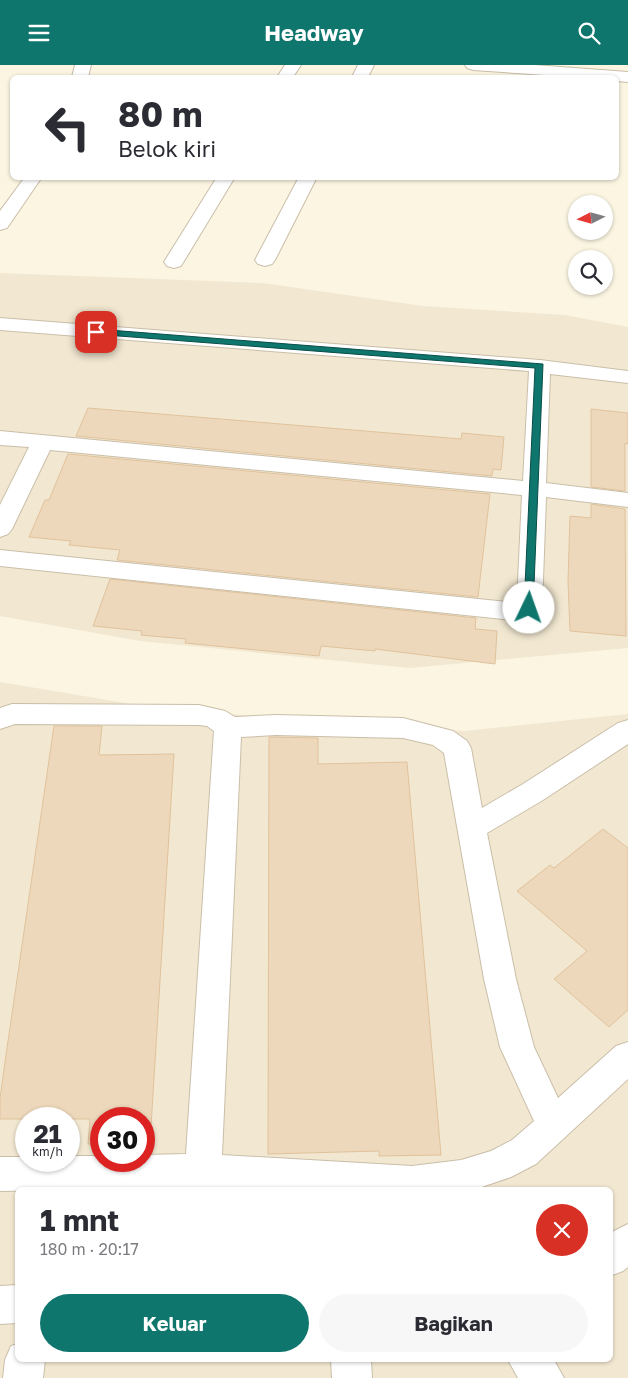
<!DOCTYPE html>
<html lang="id">
<head>
<meta charset="utf-8">
<style>
	:root { --surface:#fff; --page:#f7f7f7; --text:#2b2b33; --muted:#7c7c81; --accent:#0f766e }
	body { margin:0; font-family:"Golos Text",sans-serif; background:var(--page); color:var(--text); height:100vh; display:flex; flex-direction:column; font-size:19px; white-space:nowrap }
	* { box-sizing:border-box; margin:0 }
	p { font-size:16px; color:var(--muted) }
	.icon { flex:none; width:28px; height:28px; fill:none; stroke:currentColor; stroke-width:2; stroke-linecap:round; stroke-linejoin:round }
	.map { position:relative; flex:1; overflow:hidden }
	.drawer { position:absolute; left:15px; top:1122px; width:598px; height:175px; display:flex; flex-direction:column; background:var(--surface); border-radius:8px; box-shadow:0 1px 4px #0004 }
	.drawer>* { flex:none }
	.hud { position:absolute; left:10px; top:10px; width:609px; height:105px; border-radius:8px; box-shadow:0 1px 4px #0004; background:#fff; color:var(--text); overflow:hidden }
	.needle { width:32px; rotate:264deg }
	.fabs { position:absolute; left:568px; top:130px; display:grid; gap:10px }
	.fabs a { display:grid; place-items:center; width:45px; height:45px; border-radius:50%; background:var(--surface); box-shadow:0 1px 4px #0004; font-size:25px }
	.speed { position:absolute; left:15px; top:1042px; display:flex; gap:10px; font-size:25px; font-weight:700; text-align:center }
	.speed>* { display:grid; place-content:center; width:65px; height:65px; border-radius:50%; background:var(--surface); box-shadow:0 1px 4px #0004; line-height:1 }
	.speed small { font-size:12px; font-weight:400 }
	.speed .limit { border:8px solid #d22; background:#fff; color:#111 }
	.pin { position:absolute; display:grid; place-items:center; width:42px; height:42px; color:#fff; margin:-21px; border-radius:10px; box-shadow:0 2px 8px #0006 }
	.me { position:absolute; width:55px; margin:-28px; rotate:3deg; stroke-linejoin:round; filter:drop-shadow(0 0 4px #0008) }
	.turn { display:flex; align-items:center; gap:18px; height:105px; padding:0 25px; font-size:22px }
	.turn .icon { width:65px; height:65px; stroke-width:2.5 }
	.turn b { display:block; font-size:35px; line-height:42px }
	.round { display:grid; place-items:center; flex:none; width:52px; height:52px; border-radius:26px; background:var(--page) }
	.summary { display:flex; align-items:center; justify-content:space-between; height:85px; padding:0 25px }
	h1 { font-size:30px; font-weight:700; line-height:38px }
	.cta { display:flex; gap:10px; margin-top:auto; padding:10px 25px }
	.cta a { flex:1; height:58px; border-radius:30px; background:var(--accent); color:#fff; font-size:20px; font-weight:700; line-height:58px; text-align:center }
	.cta a+a { background:var(--page); color:var(--text) }
	header { display:flex; justify-content:space-between; align-items:center; height:65px; padding:0 25px; background:var(--accent); color:#fff; font-size:22px; font-weight:700 }
	.map>svg:first-child { display:block }
	.residential { fill:#f2e8d1; fill-rule:evenodd }
	.building { fill:#eed8bb; stroke:#e0c29c }
	.lines { fill:none; stroke-linecap:round; stroke-linejoin:round }
	.minor-casing { stroke:#cabea9; stroke-width:2 }
	.minor { fill:#fff; fill-rule:evenodd }
	.route { fill:#0f766e; stroke:#0a4d48 }
</style>
</head>
<body>
<header><svg class="icon" aria-label="menu" viewBox="0 0 24 24"><path d="M4 6h16M4 12h16M4 18h16"/></svg>Headway<svg class="icon" aria-label="search" viewBox="0 0 24 24"><circle cx="10" cy="10" r="6"/><path d="M15 15l6 6"/></svg></header>
<div class="map">
<svg width="628" height="1313" viewBox="0 0 628 1313">
	<rect width="100%" height="100%" fill="#fbf5e2"/>
	<path class="residential" d="M 0,208 L 263,218 L 423,241 L 565,250 L 628,262 L 628,583 L 410,603 L 140,576 L 0,551 Z
		M 0,617 L 161,644 L 464,666 L 628,649 L 628,1313 L 0,1313 ZM 26,1054 L 69,1054 L 69,1096 L 26,1096 ZM 101,1054 L 144,1054 L 144,1096 L 101,1096 ZM 18,1125 L 610,1125 L 610,1295 L 18,1295 Z"/>
	<path class="building" d="M 88,343 L 461,374 L 462,368 L 504,372 L 501,405 L 493,404 L 492,411 L 76,371 Z
		M 591,344 L 628,348 L 628,379 L 625,378 L 625,426 L 591,422 Z
		M 68,389 L 490,429 L 478,532 L 117,495 L 120,485 L 69,480 L 71,476 L 29,472 L 45,435 L 49,435 Z
		M 591,439 L 625,444 L 626,571 L 570,566 L 568,516 L 570,451 L 591,453 Z
		M 110,514 L 476,553 L 475,564 L 497,566 L 495,599 L 375,584 L 375,586 L 321,581 L 319,591 L 226,582 L 185,578 L 186,574 L 141,570 L 142,566 L 93,561 Z
		M 54,661 L 102,661 L 99,690 L 174,689 L 150,1078 L 144,1078 L 144,1054 L 101,1054 L 101,1079 L 88,1079 L 90,1054 L 0,1054 L 0,1034 L 6,990 Z
		M 269,672 L 318,673 L 318,699 L 407,697 L 441,1090 L 379,1091 L 379,1086 L 268,1089 Z
		M 603,764 L 628,783 L 628,945 L 609,962 L 554,914 L 587,886 L 517,826 L 550,800 L 554,803 Z"/>
	<g class="lines">
		<g class="minor-casing">
			<path id="minor" d="M 75,0 L 91,0 L 88,12 L 72,12 Z
				M 285,0 L 301,0 L 293,12 L 277,12 Z
				M 358,0 L 374,0 L 368,12 L 352,12 Z
				M 465,0 L 534,0 L 628,7 L 628,17 L 616,16 L 616,12 L 574,12 L 473,5 L 467,3 Z
				M 25,112 L 42,112 L 7,163 L 0,165 L 0,146 Z
				M 217,112 L 235,112 L 181,201 L 174,203 L 167,201 L 164,197 Z
				M 299,112 L 317,112 L 275,195 L 272,199 L 265,201 L 258,199 L 255,195 Z
				M 0,253 L 540,295 L 628,306 L 628,318 L 550,309 L 546,418 L 628,428 L 628,442 L 546,432 L 542,543 L 538,549 L 523,556 L 0,501 L 0,485 L 517,538 L 522,430 L 50,385 L 12,464 L 8,469 L 0,472 L 0,440 L 29,382 L 0,380 L 0,366 L 523,416 L 529,306 L 0,265 Z
				M 12,639 L 199,640 L 225,646 L 235,652 L 276,650 L 403,653 L 453,666 L 467,676 L 471,683 L 482,743 L 523,719 L 618,658 L 628,655 L 628,679 L 543,735 L 487,768 L 516,914 L 534,982 L 558,1033 L 616,981 L 628,977 L 628,1014 L 536,1099 L 511,1112 L 473,1125 L 245,1125 L 203,1123 L 0,1126 L 0,1092 L 26,1092 L 26,1096 L 69,1096 L 69,1091 L 101,1091 L 101,1096 L 144,1096 L 144,1090 L 186,1089 L 214,666 L 207,661 L 199,660 L 15,659 L 0,664 L 0,643 ZM 276,670 L 403,673 L 433,680 L 444,688 L 484,914 L 500,982 L 534,1056 L 512,1075 L 491,1086 L 461,1095 L 412,1101 L 222,1090 L 241,672 Z
				M 628,1159 L 628,1202 L 623,1206 L 610,1211 L 610,1168 Z
				M 18,1220 L 18,1258 L 0,1259 L 0,1221 Z
				M 18,1279 L 18,1295 L 45,1295 L 43,1313 L 3,1313 L 5,1295 L 11,1281 Z
				M 331,1295 L 371,1295 L 372,1313 L 332,1313 Z
				M 508,1295 L 554,1295 L 564,1313 L 518,1313 Z"/>
		</g>
		<use href="#minor" class="minor"/>
	</g>
	<path class="route" d="M 96,264 L 543,299 L 533,545 L 529,546 L 524,543 L 535,303 L 93,269 L 93,265 Z"/>
</svg>
<div class="fabs">
<a><svg class="needle" viewBox="-14 -14 28 28"><path d="M0-13l5 13h-10z" fill="#e53935"/><path d="M0 13l5-13h-10z" fill="#7c7c81"/></svg></a>
<a><svg class="icon" aria-label="search" viewBox="0 0 24 24"><circle cx="10" cy="10" r="6"/><path d="M15 15l6 6"/></svg></a>
</div>
<div class="speed"><div>21<small>km/h</small></div><div class="limit">30</div></div>
<div class="pin" style="left:96px;top:267px;background:#d93025"><svg class="icon" aria-label="arrive" viewBox="0 0 24 24"><path d="M6 21V4h12l-3 4 3 4H6"/></svg></div>
<svg class="me" style="left:529px;top:543px" viewBox="-20 -20 40 40"><circle r="19" fill="#fff"/><path d="M0-13L10 11 0 6-10 11z" fill="#0f766e"/></svg>
<div class="hud">
<div class="turn"><svg class="icon" aria-label="left" viewBox="0 0 24 24"><path d="M17 20v-9H6M10 6l-5 5 5 5"/></svg><div><b>80 m</b>Belok kiri</div></div>
</div>
<section class="drawer">
<div class="summary"><div><h1>1 mnt</h1><p>180 m · 20:17</p></div><a class="round" style="background:#d93025;color:#fff"><svg class="icon" aria-label="close" viewBox="0 0 24 24"><path d="M6 6l12 12M18 6L6 18"/></svg></a></div>
<div class="cta"><a>Keluar</a><a>Bagikan</a></div>
</section>
</div>
</body>
</html>
